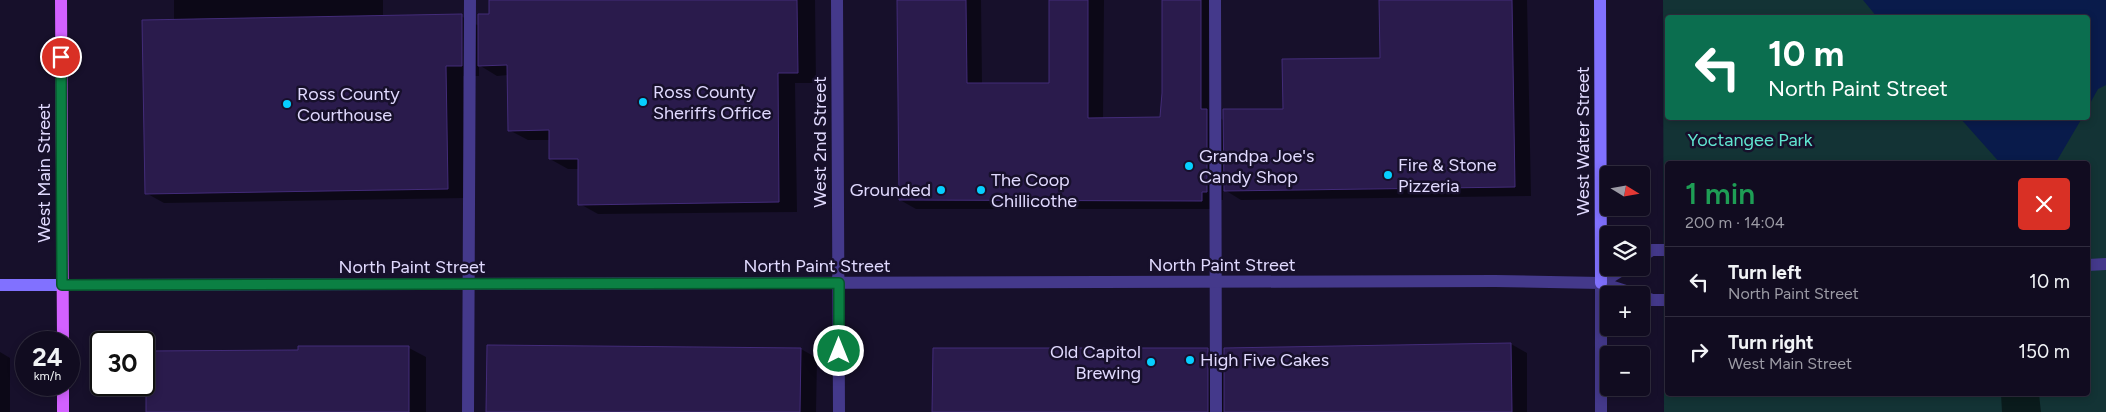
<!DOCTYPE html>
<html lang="en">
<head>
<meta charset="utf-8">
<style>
	:root { --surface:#110c20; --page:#1a1529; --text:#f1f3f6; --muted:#9c9ba5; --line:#302c3e }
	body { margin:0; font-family:Figtree,sans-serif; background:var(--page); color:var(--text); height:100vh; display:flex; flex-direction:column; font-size:19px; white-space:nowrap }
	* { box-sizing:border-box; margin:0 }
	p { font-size:16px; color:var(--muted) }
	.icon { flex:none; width:28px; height:28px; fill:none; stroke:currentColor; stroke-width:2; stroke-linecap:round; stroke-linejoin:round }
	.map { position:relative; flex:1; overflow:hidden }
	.details { position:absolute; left:1665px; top:161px; width:425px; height:235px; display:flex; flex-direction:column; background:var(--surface); border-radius:5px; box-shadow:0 2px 8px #0003,0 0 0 1px var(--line) }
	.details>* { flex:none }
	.guide { position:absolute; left:1665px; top:15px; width:425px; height:105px; border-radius:5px; box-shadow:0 2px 8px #0003,0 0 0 1px var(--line); background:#0b6e4f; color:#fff; overflow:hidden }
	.needle { width:32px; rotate:101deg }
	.tools { position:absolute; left:1600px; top:166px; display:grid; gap:10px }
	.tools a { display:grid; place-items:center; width:50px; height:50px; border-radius:5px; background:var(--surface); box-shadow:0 2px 8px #0003,0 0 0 1px var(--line); font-size:25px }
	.speed { position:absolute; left:15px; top:331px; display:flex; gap:10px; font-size:25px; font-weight:700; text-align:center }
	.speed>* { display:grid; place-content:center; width:65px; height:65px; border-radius:50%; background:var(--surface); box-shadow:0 2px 8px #0003,0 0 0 1px var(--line); line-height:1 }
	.speed small { font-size:12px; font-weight:400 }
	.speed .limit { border:2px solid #111; border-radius:8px; background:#fff; color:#111 }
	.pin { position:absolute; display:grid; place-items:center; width:42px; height:42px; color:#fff; margin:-21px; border:2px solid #fff; border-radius:50%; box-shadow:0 1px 5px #0007 }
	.me { position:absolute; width:55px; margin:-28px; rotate:0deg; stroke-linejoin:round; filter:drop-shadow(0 0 4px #0008) }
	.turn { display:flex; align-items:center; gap:18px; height:105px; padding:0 20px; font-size:22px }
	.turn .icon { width:65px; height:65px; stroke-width:2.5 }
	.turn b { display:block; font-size:35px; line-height:42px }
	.round { display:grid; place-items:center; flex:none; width:52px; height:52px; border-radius:5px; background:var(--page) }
	.head { display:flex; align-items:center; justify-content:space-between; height:85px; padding:0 20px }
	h1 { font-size:30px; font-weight:600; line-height:38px; color:#1e9e55 }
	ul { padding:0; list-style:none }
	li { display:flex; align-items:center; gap:15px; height:70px; padding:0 20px; border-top:1px solid var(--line) }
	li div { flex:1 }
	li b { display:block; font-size:19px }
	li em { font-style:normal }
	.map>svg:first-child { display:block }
	.green { fill:#133335; fill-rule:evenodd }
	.water { fill:#091b4b }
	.shadow { fill:#0007 }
	.building { fill:#2a1b4c; stroke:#432c79 }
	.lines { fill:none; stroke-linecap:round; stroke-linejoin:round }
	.lane { stroke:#44398b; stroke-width:12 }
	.street { stroke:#44398b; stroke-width:12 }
	.secondary { stroke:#8171ff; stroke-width:12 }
	.primary { stroke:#d261ff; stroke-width:12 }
	.route-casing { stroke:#07532c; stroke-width:12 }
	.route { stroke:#0b8043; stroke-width:9 }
	.poi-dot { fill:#06cfff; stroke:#17102b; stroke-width:2 }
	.labels { text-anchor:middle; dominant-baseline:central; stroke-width:5; stroke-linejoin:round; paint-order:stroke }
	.poi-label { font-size:18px; fill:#e1daff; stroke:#17102b; text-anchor:start }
	.park-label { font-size:18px; fill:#60e5d0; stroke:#17102b }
	.street-label { font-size:18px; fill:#e1daff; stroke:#17102b }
</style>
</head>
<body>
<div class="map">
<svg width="2106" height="412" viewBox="0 0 2106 412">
	<rect width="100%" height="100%" fill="#17102b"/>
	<path class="green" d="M 1663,0 L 2106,0 L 2106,412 L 1664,412 ZM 1668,18 L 2088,18 L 2088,118 L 1668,118 ZM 1668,164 L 2088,164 L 2088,394 L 1668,394 Z"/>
	<path class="water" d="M 1863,0 L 2106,0 L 2106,85 L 2098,89 L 2088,107 L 2088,18 L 1877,17 Z
		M 1960,118 L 2082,118 L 2055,164 L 2001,164 Z"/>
	<path class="shadow" d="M 174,0 L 383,0 L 383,17 L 461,16 L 479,26 L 490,15 L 490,0 L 815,0 L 816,83 L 795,83 L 797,212 L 598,214 L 580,204 L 579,169 L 568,169 L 550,159 L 550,140 L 528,140 L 509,130 L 508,75 L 497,76 L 479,65 L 479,76 L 463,76 L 465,198 L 164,203 L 146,193 L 174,20 Z
		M 898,0 L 981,0 L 982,84 L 1050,84 L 1050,0 L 1104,0 L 1103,119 L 1161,118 L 1163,93 L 1163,0 L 1216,0 L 1216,116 L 1225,121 L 1284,110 L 1381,59 L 1380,0 L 1527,0 L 1531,196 L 1241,200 L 1223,189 L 1223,200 L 1217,200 L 1217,209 L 916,209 L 900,200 Z
		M 1511,344 L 1527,353 L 1527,412 L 934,412 L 1207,349 L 1225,359 Z
		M 409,348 L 426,357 L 426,412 L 147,412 L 300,351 Z
		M 801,349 L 817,358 L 816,412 L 488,412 Z
		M 0,352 L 10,358 L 10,412 L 0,412 Z
		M 2001,394 L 2039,394 L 2041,412 L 2002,412 Z"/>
	<path class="building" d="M 489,0 L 797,0 L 798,73 L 778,73 L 779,202 L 578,205 L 578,159 L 549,159 L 549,130 L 508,131 L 507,65 L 478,66 L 478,14 L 489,14 Z
		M 897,0 L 966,0 L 967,83 L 1049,83 L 1049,0 L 1088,0 L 1088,118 L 1160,117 L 1162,93 L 1162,0 L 1201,0 L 1201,109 L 1207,109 L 1207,192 L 1202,192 L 1202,201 L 899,200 Z
		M 1379,0 L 1512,0 L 1515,187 L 1224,191 L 1223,109 L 1283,109 L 1282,59 L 1380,58 Z
		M 462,14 L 462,66 L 446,66 L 448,189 L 145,194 L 142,20 Z
		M 1511,343 L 1512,412 L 1224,412 L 1224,348 Z
		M 487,345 L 801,348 L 800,412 L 486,412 Z
		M 298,346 L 409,346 L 409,412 L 146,412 L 146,351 L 298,350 Z
		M 933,348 L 1208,348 L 1208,412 L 932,412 Z"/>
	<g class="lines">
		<path class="lane" d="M 1215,0 L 1216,412
			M 468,412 L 470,0"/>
		<path class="street" d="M 837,0 L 839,412
			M 1641,257 L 1652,250 L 1668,250
			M 2088,265 L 2106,264
			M 1601,283 L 1625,268
			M 62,285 L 1495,281 L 1601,283 L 1638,295
			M 1641,296 L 1652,300 L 1668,300
			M 1601,412 L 1601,283"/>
		<path class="secondary" d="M 1600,0 L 1601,283
			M 0,285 L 62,285"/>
		<path class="primary" d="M 61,0 L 63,342
			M 63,385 L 63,412"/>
	</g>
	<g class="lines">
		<g class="route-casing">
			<path id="route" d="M 61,57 L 62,285 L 839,283 L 839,351"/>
		</g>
		<use href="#route" class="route"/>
	</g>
	<g class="poi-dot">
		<circle cx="643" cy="102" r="5"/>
		<circle cx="287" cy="104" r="5"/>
		<circle cx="1189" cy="166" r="5"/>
		<circle cx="1388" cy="175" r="5"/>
		<circle cx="941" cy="190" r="5"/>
		<circle cx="981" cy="190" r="5"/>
		<circle cx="1190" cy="360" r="5"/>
		<circle cx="1151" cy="362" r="5"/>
	</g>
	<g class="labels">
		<g class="poi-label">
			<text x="653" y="92">Ross County<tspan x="653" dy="21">Sheriffs Office</tspan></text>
			<text x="297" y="94">Ross County<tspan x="297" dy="21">Courthouse</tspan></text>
			<text x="1199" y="156">Grandpa Joe's<tspan x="1199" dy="21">Candy Shop</tspan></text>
			<text x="1398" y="165">Fire &amp; Stone<tspan x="1398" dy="21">Pizzeria</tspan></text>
			<text x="991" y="180">The Coop<tspan x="991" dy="21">Chillicothe</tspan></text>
			<text x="931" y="190" text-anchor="end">Grounded</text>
			<text x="1141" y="352" text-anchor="end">Old Capitol<tspan x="1141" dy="21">Brewing</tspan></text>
			<text x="1200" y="360">High Five Cakes</text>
		</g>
		<g class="park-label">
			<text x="1750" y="140">Yoctangee Park</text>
		</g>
		<g class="street-label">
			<text transform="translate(1583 141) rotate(-90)">West Water Street</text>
			<text transform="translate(820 142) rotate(-90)">West 2nd Street</text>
			<text transform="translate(44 173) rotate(-90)">West Main Street</text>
			<text x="1222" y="265">North Paint Street</text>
			<text x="817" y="266">North Paint Street</text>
			<text x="412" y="267">North Paint Street</text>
		</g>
	</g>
</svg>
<div class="tools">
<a><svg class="needle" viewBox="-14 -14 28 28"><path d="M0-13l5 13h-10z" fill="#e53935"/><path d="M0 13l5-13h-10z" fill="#9c9ba5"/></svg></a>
<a><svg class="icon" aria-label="layers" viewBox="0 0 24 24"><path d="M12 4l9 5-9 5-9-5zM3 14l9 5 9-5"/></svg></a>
<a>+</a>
<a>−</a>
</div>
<div class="speed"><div>24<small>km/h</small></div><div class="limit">30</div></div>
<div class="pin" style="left:61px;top:57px;background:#d93025"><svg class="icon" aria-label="arrive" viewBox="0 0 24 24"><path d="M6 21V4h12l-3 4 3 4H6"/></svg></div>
<svg class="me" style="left:839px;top:351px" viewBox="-20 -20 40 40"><circle r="17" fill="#0b8043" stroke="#fff" stroke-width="3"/><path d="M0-11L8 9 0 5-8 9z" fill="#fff"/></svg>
<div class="guide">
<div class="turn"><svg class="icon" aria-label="left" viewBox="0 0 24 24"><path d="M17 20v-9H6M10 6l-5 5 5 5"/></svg><div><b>10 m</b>North Paint Street</div></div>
</div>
<section class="details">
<div class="head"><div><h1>1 min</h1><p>200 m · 14:04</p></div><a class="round" style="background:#d93025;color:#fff"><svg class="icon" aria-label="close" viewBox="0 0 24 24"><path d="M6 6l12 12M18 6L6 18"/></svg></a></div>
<ul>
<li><svg class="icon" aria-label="left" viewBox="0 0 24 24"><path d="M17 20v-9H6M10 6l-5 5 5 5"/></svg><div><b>Turn left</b><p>North Paint Street</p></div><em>10 m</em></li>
<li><svg class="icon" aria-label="right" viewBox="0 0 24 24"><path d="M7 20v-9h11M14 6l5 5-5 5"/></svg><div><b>Turn right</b><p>West Main Street</p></div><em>150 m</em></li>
</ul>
</section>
</div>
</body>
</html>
